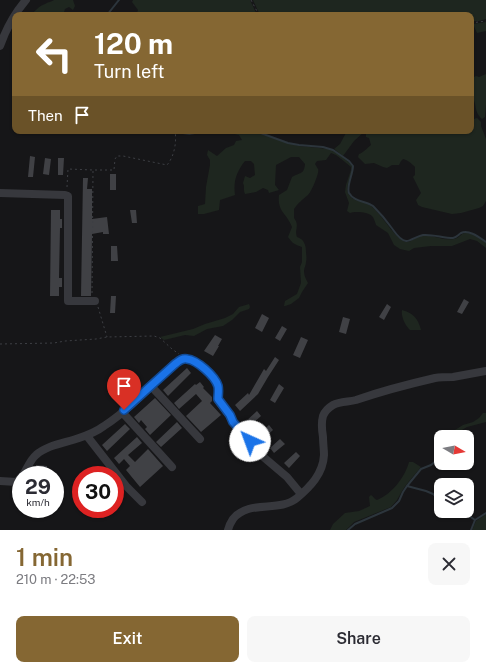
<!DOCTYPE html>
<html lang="en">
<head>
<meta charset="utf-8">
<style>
	:root { --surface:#fff; --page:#f7f7f7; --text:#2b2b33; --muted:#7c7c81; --accent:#856733 }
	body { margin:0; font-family:"Public Sans",sans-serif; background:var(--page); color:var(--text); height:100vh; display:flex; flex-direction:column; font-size:15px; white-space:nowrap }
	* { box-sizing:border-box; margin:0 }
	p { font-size:13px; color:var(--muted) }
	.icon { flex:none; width:22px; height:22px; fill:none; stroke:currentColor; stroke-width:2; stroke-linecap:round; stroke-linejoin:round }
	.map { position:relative; height:530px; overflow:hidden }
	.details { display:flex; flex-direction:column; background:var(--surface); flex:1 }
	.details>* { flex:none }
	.banner { position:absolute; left:12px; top:12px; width:462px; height:122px; border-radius:8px; box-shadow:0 1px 3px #0004; background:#856733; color:#fff; overflow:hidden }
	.needle { width:26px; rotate:100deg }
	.fabs { position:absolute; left:434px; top:430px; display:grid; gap:8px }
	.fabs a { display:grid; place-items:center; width:40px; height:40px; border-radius:8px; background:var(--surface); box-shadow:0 1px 3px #0004; font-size:20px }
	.speed { position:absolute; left:12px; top:466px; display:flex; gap:8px; font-size:20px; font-weight:700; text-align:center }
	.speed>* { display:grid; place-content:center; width:52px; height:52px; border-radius:50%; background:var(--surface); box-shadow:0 1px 3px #0004; line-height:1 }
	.speed small { font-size:10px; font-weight:400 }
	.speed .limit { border:6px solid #d22; background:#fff; color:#111 }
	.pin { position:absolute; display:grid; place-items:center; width:34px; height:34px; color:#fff; margin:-41px -17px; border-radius:50% 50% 50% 0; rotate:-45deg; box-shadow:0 0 4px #0007 }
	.pin .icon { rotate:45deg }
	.me { position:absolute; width:44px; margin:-22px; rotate:317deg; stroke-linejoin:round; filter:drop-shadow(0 0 3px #0008) }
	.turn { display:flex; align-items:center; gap:14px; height:84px; padding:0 16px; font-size:18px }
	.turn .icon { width:52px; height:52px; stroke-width:2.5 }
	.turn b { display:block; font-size:28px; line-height:34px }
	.then { display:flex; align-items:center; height:38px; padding:0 16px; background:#0003; gap:8px; font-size:15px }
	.round { display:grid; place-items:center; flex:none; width:42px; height:42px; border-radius:8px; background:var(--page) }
	.headline { display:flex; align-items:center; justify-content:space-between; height:68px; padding:0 16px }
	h1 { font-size:24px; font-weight:600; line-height:30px; color:var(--accent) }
	.primary-button { display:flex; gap:8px; margin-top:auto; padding:8px 16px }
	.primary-button a { flex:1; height:46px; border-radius:8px; background:var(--accent); color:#fff; font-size:16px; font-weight:600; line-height:46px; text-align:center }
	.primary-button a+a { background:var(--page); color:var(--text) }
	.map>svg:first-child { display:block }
	.green { fill:#1e261f }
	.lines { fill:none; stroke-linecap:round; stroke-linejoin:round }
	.stream { stroke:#2c353c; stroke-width:2 }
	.building { fill:#404145 }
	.path { stroke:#3d3f44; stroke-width:1; stroke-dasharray:2 3; stroke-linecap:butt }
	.minor { stroke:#37383d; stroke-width:8 }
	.route-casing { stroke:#114b97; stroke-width:10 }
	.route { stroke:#1a73e8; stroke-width:7 }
</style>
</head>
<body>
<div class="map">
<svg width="486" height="530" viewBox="0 0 486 530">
	<rect width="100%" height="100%" fill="#161618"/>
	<path class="green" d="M 54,0 L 73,0 L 75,6 L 73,10 L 69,7 L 65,9 L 63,15 L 28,15 C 35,13 38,6 45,4 C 48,2 51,2 54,0 Z
		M 133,0 L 250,0 L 257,15 L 136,15 L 138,10 L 132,2 Z
		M 253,0 L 486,0 L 486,19 L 479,21 L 471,21 L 471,15 L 260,15 Z
		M 486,22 L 486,31 L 477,33 L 473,24 Z
		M 486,74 L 486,105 L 485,117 L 482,119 C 473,111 478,104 471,95 L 471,75 L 472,78 L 476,76 L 479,77 Z
		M 477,118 L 481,122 L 481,126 L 486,139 L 486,201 L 483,206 L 479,208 L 461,213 L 452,214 L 422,207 L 418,205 L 416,200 L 421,193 L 413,177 L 415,175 L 415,167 C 412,164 408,160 403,159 L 401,161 L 399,165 L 392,165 L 387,168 L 383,167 L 374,163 L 365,164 L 358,157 L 359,154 C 363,153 367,148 371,145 L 369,138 L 366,137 L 366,131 L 471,131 L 471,120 Z
		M 221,131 L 252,131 L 287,143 L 299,146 L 329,149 L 333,150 L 349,162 L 352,166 C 353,174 345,186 348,193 C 352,202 364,201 371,206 C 374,208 376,211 378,213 C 384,219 399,243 407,242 C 411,242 416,237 421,236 C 432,234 443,241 454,239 C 460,238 461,232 467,233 C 474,234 481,240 486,243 L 486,248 L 477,241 L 470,239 L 452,246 L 431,246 L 414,248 L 409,251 L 400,249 L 394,245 L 388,233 L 376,225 C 375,222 374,218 372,216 C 368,212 355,211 350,213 L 347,211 L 349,203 L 345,192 L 346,185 L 351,170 L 351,167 L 345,162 L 336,155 L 331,153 L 326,160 L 317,161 L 315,164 C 316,166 317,167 318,169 C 320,172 311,193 308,195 C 302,200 298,203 294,209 L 294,218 C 300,225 294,230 297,237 C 304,239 306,245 306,252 C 306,255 307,258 306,262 C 306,265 304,268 304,271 C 304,276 306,279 308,283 L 302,292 L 299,298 L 291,304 L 285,306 L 284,306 L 285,301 L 297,294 L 301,283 L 300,267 L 302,262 L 302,247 C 294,244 293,244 288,237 L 292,227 C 287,213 277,212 279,195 L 287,190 L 292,177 C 300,172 304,175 305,164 L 299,157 L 291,157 L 276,165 L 275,185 L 279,190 L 269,193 L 268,190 L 263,188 L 256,192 L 245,194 C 243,190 245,187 243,183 L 245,176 L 250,178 L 255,175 L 254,164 L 251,161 L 245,161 C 237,171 233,181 235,195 L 220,200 L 219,210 L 204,214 L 198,214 L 198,206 L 205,204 L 206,187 L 210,165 L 210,160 L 207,155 L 208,150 L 217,156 L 226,148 L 234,145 L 236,141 L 242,140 L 239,135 Z
		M 347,131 L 365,131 L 354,141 L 343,156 L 334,149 L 340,144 Z
		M 249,304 L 250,307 L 249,309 L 240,312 L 232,320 L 223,326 L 207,329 L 194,336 L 185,335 L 164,340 L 160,337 L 193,329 L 205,324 L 225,318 L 233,314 L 239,307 Z
		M 402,310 C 413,313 418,318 421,330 L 410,330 C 405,325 401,317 402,310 Z
		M 483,413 L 486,413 L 486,422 L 467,427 L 450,437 L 446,437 L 447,434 L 450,430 L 455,430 L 463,425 L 473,422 L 479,418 Z
		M 409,462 L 413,462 L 421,467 L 406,485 L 402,491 L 397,500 L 391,507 L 354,522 L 346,530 L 330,530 L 333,524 L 345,513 L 359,511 L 370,506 L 369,497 L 371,495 C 373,496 374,499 377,500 C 392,494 405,477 409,462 Z
		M 486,514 L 486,530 L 472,530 L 476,521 Z"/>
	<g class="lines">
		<path class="stream" d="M 107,15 L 119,0
			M 177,131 C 184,134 193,135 200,131
			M 255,131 L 288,143 L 299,145 L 323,147 L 333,150 L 349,161 L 353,166 C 353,174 346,187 349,193 C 354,202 366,201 373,206 C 379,212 386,220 391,227 C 395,232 399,240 406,241 C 409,242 417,236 423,235 C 433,234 443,238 453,238 C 457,237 458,235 461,233 C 469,229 480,238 486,242
			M 407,486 L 426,491 L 433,494 L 441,501
			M 462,511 L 475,520
			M 348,530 L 355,524 L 392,508 L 399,501 L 403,492 L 407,486 L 421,469 L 431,465 L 441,457
			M 471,530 L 475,520 L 486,513"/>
	</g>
	<path class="building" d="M 30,156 L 35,157 L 33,177 L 28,177 Z
		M 45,158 L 51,159 L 49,175 L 43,174 Z
		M 58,158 L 64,158 L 63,175 L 58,175 Z
		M 110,174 L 116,174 L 116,190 L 110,190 Z
		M 83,178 L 88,178 L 87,189 L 92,189 L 92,219 L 107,217 L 109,234 L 103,234 L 103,232 L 92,234 L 91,296 L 81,296 Z
		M 51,210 L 60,210 L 60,219 L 62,219 L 62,228 L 60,228 L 59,278 L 62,278 L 62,287 L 59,287 L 59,296 L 50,296 Z
		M 130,210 L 136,210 L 137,223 L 132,223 Z
		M 111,246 L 117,246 L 118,261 L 111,261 Z
		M 111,296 L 116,296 L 115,313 L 110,313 Z
		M 464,299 L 469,302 L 462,314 L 457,312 Z
		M 387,304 L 391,307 L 384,320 L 379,317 Z
		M 262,314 L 269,318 L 262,332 L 255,328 Z
		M 343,317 L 350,319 L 346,334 L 339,332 Z
		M 282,326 L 287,329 L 280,341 L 275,338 Z
		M 215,335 L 222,339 L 218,346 L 219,346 L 213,356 L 204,351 Z
		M 301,337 L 308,340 L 300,358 L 293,355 Z
		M 275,357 L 279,360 L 268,377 L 258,394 L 240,411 L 235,405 L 248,393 L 249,395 L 264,369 L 266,371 Z
		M 187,368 L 191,373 L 168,396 L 163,390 Z
		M 200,382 L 204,387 L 203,388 L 212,397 L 212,401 L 210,403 L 221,415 L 201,432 L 186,416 L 202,401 L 196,394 L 179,409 L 174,403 L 195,384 L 196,385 Z
		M 279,384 L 284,388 L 275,403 L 270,400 Z
		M 155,398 L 171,415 L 150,435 L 145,429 L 147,427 L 141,420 L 139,423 L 134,417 Z
		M 257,411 L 261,416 L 250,426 L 246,421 Z
		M 177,422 L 182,428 L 161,447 L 156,442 Z
		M 125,424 L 130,429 L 107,451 L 102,445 Z
		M 269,425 L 273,430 L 263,439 L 259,434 Z
		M 137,437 L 142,443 L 128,455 L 135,462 L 148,449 L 163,466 L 140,487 L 126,470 L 130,466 L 124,459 L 119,464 L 114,458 Z
		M 280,439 L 285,444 L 274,453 L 270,448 Z
		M 296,452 L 300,456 L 289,468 L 284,463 Z
		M 36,465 L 47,466 L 47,475 L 40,475 L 40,471 L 36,471 Z"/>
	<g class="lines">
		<path class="path" d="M 251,0 L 259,15
			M 471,23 L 486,21
			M 67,187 L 68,169 L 93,170
			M 92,293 L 93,170 L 114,170 L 115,159 L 117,156 L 123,156 L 167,165 C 174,157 177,142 175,131
			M 98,307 L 107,337
			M 0,344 L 54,343 L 65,341 L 96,339 L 107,337 L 154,336 L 160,338 L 172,349 L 179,354"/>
		<path class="minor" d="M 0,46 C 6,29 14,14 26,0
			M 0,193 L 65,195 L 68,196 L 68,301 L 95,301
			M 151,386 L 200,439
			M 122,412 L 172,467
			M 87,436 L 126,486 L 142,502
			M 23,475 C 27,469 30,460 36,455 C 47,445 65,443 79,438 C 88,435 96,432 104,426 C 129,410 153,384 175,363 C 178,362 181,360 184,359 C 195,357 215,376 218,386 C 219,390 218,395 217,399 L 229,415 L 233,422 L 251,441 L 254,449 L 287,477 L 301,494
			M 0,481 L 17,482 L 21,477
			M 228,530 C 229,526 231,522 233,519 C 249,499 279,513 297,498 C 310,487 323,474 324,455 C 324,450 323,443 323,437 C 322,431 321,423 323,416 C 325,411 328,408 333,405 C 340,401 349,402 356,400 C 382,391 409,384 435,378 C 441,377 447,377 453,377 C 464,375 475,373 486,371"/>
	</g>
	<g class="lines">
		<g class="route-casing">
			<path id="route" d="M 124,410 L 175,364 C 179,361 182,358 187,359 C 197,360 215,376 218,386 C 219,390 218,395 218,399 L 230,415 L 233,422 L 250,441"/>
		</g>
		<use href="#route" class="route"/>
	</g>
</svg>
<div class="fabs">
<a><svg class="needle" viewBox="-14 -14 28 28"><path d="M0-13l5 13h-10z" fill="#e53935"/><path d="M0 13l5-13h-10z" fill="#7c7c81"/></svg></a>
<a><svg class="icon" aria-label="layers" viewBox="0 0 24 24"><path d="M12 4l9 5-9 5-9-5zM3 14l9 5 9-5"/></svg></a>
</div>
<div class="speed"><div>29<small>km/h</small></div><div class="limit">30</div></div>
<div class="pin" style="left:124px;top:410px;background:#d93025"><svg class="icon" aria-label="arrive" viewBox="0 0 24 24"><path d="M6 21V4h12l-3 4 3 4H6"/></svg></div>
<svg class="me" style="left:250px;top:441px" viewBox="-20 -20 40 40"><circle r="19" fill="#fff"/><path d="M0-13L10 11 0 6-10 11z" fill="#1a73e8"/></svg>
<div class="banner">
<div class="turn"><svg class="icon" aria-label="left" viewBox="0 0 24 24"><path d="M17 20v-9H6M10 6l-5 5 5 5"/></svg><div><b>120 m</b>Turn left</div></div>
<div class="then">Then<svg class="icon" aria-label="arrive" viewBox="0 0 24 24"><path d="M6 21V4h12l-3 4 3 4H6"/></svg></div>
</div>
</div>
<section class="details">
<div class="headline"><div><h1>1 min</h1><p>210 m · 22:53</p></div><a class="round"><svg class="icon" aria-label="close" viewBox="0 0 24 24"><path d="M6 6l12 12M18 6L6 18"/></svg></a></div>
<div class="primary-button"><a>Exit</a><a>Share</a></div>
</section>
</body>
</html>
